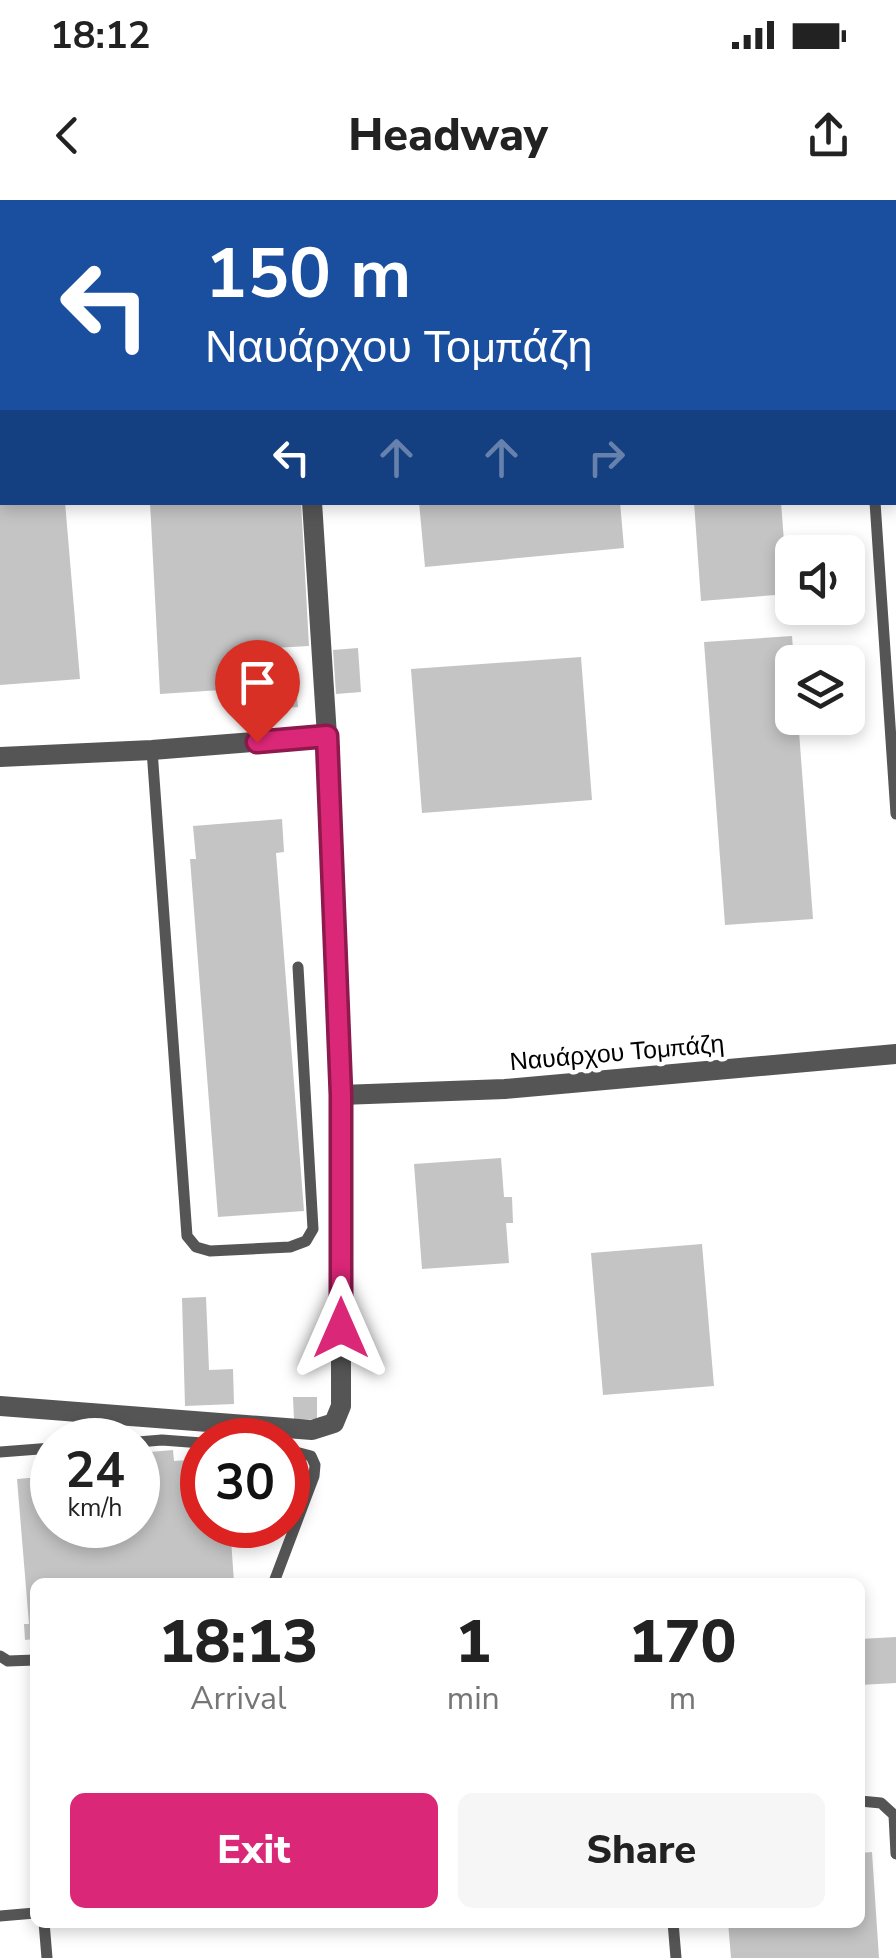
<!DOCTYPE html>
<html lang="en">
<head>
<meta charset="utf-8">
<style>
	:root { --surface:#fff; --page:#f6f6f6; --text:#222; --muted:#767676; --accent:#db2777 }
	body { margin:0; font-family:"Nunito Sans",sans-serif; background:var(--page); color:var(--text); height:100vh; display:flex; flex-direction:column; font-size:38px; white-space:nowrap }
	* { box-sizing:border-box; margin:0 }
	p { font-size:32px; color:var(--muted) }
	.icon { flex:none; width:55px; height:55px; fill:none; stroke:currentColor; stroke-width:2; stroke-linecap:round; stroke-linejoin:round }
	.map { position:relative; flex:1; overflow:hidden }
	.side { position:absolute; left:30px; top:1378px; width:835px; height:350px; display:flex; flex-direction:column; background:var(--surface); border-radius:15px; box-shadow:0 5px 15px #0003 }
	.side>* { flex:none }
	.top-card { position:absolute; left:0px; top:0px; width:898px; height:305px; box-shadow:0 5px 15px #0003; background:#1a4fa0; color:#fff; overflow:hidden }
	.buttons { position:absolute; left:775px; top:335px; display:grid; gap:20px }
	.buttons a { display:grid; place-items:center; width:90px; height:90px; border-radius:15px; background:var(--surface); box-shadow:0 5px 15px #0003; font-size:50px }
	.speed { position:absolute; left:30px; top:1218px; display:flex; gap:20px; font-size:50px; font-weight:700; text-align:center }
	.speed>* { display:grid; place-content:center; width:130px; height:130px; border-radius:50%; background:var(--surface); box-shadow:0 5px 15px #0003; line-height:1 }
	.speed small { font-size:25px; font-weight:400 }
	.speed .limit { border:15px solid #d22; background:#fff; color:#111 }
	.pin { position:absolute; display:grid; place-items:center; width:85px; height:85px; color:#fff; margin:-102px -42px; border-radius:50% 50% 50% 0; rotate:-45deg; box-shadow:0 0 10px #0007 }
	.pin .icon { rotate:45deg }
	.me { position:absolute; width:110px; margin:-55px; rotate:0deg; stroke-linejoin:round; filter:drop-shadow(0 0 8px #0008) }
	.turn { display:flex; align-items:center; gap:35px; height:210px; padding:0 40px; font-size:45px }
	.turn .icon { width:130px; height:130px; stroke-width:2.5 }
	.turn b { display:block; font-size:70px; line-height:85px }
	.lanes { display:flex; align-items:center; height:95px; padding:0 40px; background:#0003; justify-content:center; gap:50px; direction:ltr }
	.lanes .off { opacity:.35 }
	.eta { display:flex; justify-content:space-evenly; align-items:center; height:170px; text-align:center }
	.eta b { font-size:60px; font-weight:800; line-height:70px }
	.cta { display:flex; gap:20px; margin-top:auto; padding:20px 40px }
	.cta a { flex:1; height:115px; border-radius:15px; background:var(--accent); color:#fff; font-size:40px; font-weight:800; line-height:115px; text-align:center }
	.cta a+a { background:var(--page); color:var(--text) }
	.status { display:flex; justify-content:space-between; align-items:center; height:70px; padding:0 50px; background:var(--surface); direction:ltr }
	.status svg { height:28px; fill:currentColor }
	header { display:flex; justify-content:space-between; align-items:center; height:130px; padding:0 40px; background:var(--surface); font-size:45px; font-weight:800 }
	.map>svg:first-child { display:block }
	.building { fill:#c4c4c4 }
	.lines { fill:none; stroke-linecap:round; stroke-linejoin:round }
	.service { stroke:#555; stroke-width:11 }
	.minor { stroke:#555; stroke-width:20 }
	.route-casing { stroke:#8e194d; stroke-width:25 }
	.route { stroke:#db2777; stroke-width:18 }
	.labels { text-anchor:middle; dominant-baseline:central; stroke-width:9; stroke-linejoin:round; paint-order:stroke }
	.street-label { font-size:25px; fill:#000; stroke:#fff }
</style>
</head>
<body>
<div class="status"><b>18:12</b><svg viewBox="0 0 49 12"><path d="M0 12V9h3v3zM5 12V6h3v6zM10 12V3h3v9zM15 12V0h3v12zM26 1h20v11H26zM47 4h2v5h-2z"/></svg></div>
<header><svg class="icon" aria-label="back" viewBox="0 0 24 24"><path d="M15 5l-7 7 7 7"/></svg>Headway<svg class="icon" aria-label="share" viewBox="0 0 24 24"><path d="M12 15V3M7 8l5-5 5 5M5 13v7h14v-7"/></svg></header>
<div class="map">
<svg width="896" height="1758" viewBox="0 0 896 1758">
	<rect width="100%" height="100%" fill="#fff"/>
	<path class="building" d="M 0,302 L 65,302 L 80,479 L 0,485 Z
		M 150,302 L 301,302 L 309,446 L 234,450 L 236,489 L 160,494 Z
		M 419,302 L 620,302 L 624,348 L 425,367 Z
		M 694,302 L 781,302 L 788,394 L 701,401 Z
		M 792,436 L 794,462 L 792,518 L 798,518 L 813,719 L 725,725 L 704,442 Z
		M 358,448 L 361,492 L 336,494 L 333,450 Z
		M 581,457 L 592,600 L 422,613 L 411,469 Z
		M 294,469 L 298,507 L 275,509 L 271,472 Z
		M 282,619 L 284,652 L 276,653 L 304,1011 L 218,1017 L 190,659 L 196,659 L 193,626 Z
		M 501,958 L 504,997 L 512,997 L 513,1023 L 506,1023 L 509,1063 L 422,1069 L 414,964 Z
		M 702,1044 L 714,1186 L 603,1195 L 591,1053 Z
		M 206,1097 L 209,1170 L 233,1169 L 234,1204 L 185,1206 L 182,1098 Z
		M 293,1197 L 317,1197 L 317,1219 L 294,1219 Z
		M 173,1250 L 174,1261 L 202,1259 L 202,1325 L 230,1325 L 234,1382 L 35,1382 L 35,1439 L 25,1440 L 24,1424 L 29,1424 L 17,1279 L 52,1276 L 52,1325 L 138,1325 L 138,1253 Z
		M 896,1437 L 896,1483 L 860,1485 L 860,1439 Z
		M 872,1652 L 879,1758 L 731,1758 L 728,1722 L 860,1722 L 860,1653 Z"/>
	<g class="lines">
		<path class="service" d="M 875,302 L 896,614
			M 152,550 L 187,1036 L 196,1047 L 210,1051 L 290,1047 L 306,1041 L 313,1029 L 298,767
			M 138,1242 L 162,1240 L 202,1243
			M 0,1252 L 52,1248
			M 274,1382 L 314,1276 L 315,1265 L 311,1256 L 288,1250
			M 0,1456 L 8,1461 L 35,1460
			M 860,1601 L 881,1603 L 894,1615 L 896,1654
			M 0,1716 L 35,1713
			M 44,1722 L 47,1758
			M 673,1722 L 676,1758"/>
		<path class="minor" d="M 0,557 L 152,550 L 327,536
			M 341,895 L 505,889 L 896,854
			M 0,1206 L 312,1230 L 334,1223 L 341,1206 L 341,895 L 327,536 L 312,302"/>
	</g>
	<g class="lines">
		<g class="route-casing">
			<path id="route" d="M 257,542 L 327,536 L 341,895 L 341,1128"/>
		</g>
		<use href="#route" class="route"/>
	</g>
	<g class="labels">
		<g class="street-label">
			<text transform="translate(617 853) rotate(-5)">Ναυάρχου Τομπάζη</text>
		</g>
	</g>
</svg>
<div class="buttons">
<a><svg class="icon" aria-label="sound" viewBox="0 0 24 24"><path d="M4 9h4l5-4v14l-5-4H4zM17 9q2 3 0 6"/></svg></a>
<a><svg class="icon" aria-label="layers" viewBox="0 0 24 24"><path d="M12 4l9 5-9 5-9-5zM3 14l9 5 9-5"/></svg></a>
</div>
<div class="speed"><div>24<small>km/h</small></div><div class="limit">30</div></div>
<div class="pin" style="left:257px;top:542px;background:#d93025"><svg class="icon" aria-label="arrive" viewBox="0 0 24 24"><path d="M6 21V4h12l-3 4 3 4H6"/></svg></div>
<svg class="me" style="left:341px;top:1128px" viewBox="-20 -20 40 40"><path d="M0-17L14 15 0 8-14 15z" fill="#db2777" stroke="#fff" stroke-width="4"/></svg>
<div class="top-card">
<div class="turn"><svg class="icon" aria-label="left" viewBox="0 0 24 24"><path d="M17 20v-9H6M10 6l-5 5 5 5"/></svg><div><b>150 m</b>Ναυάρχου Τομπάζη</div></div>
<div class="lanes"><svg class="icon" aria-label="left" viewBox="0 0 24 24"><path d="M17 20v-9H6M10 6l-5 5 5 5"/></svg><svg class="icon off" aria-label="ahead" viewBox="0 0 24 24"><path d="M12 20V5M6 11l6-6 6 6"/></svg><svg class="icon off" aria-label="ahead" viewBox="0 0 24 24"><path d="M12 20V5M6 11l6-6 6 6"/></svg><svg class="icon off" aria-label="right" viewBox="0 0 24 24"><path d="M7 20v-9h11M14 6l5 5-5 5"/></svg></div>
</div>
<section class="side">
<div class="eta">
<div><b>18:13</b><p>Arrival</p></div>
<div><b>1</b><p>min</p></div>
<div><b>170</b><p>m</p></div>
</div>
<div class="cta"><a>Exit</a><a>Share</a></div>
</section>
</div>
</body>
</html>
